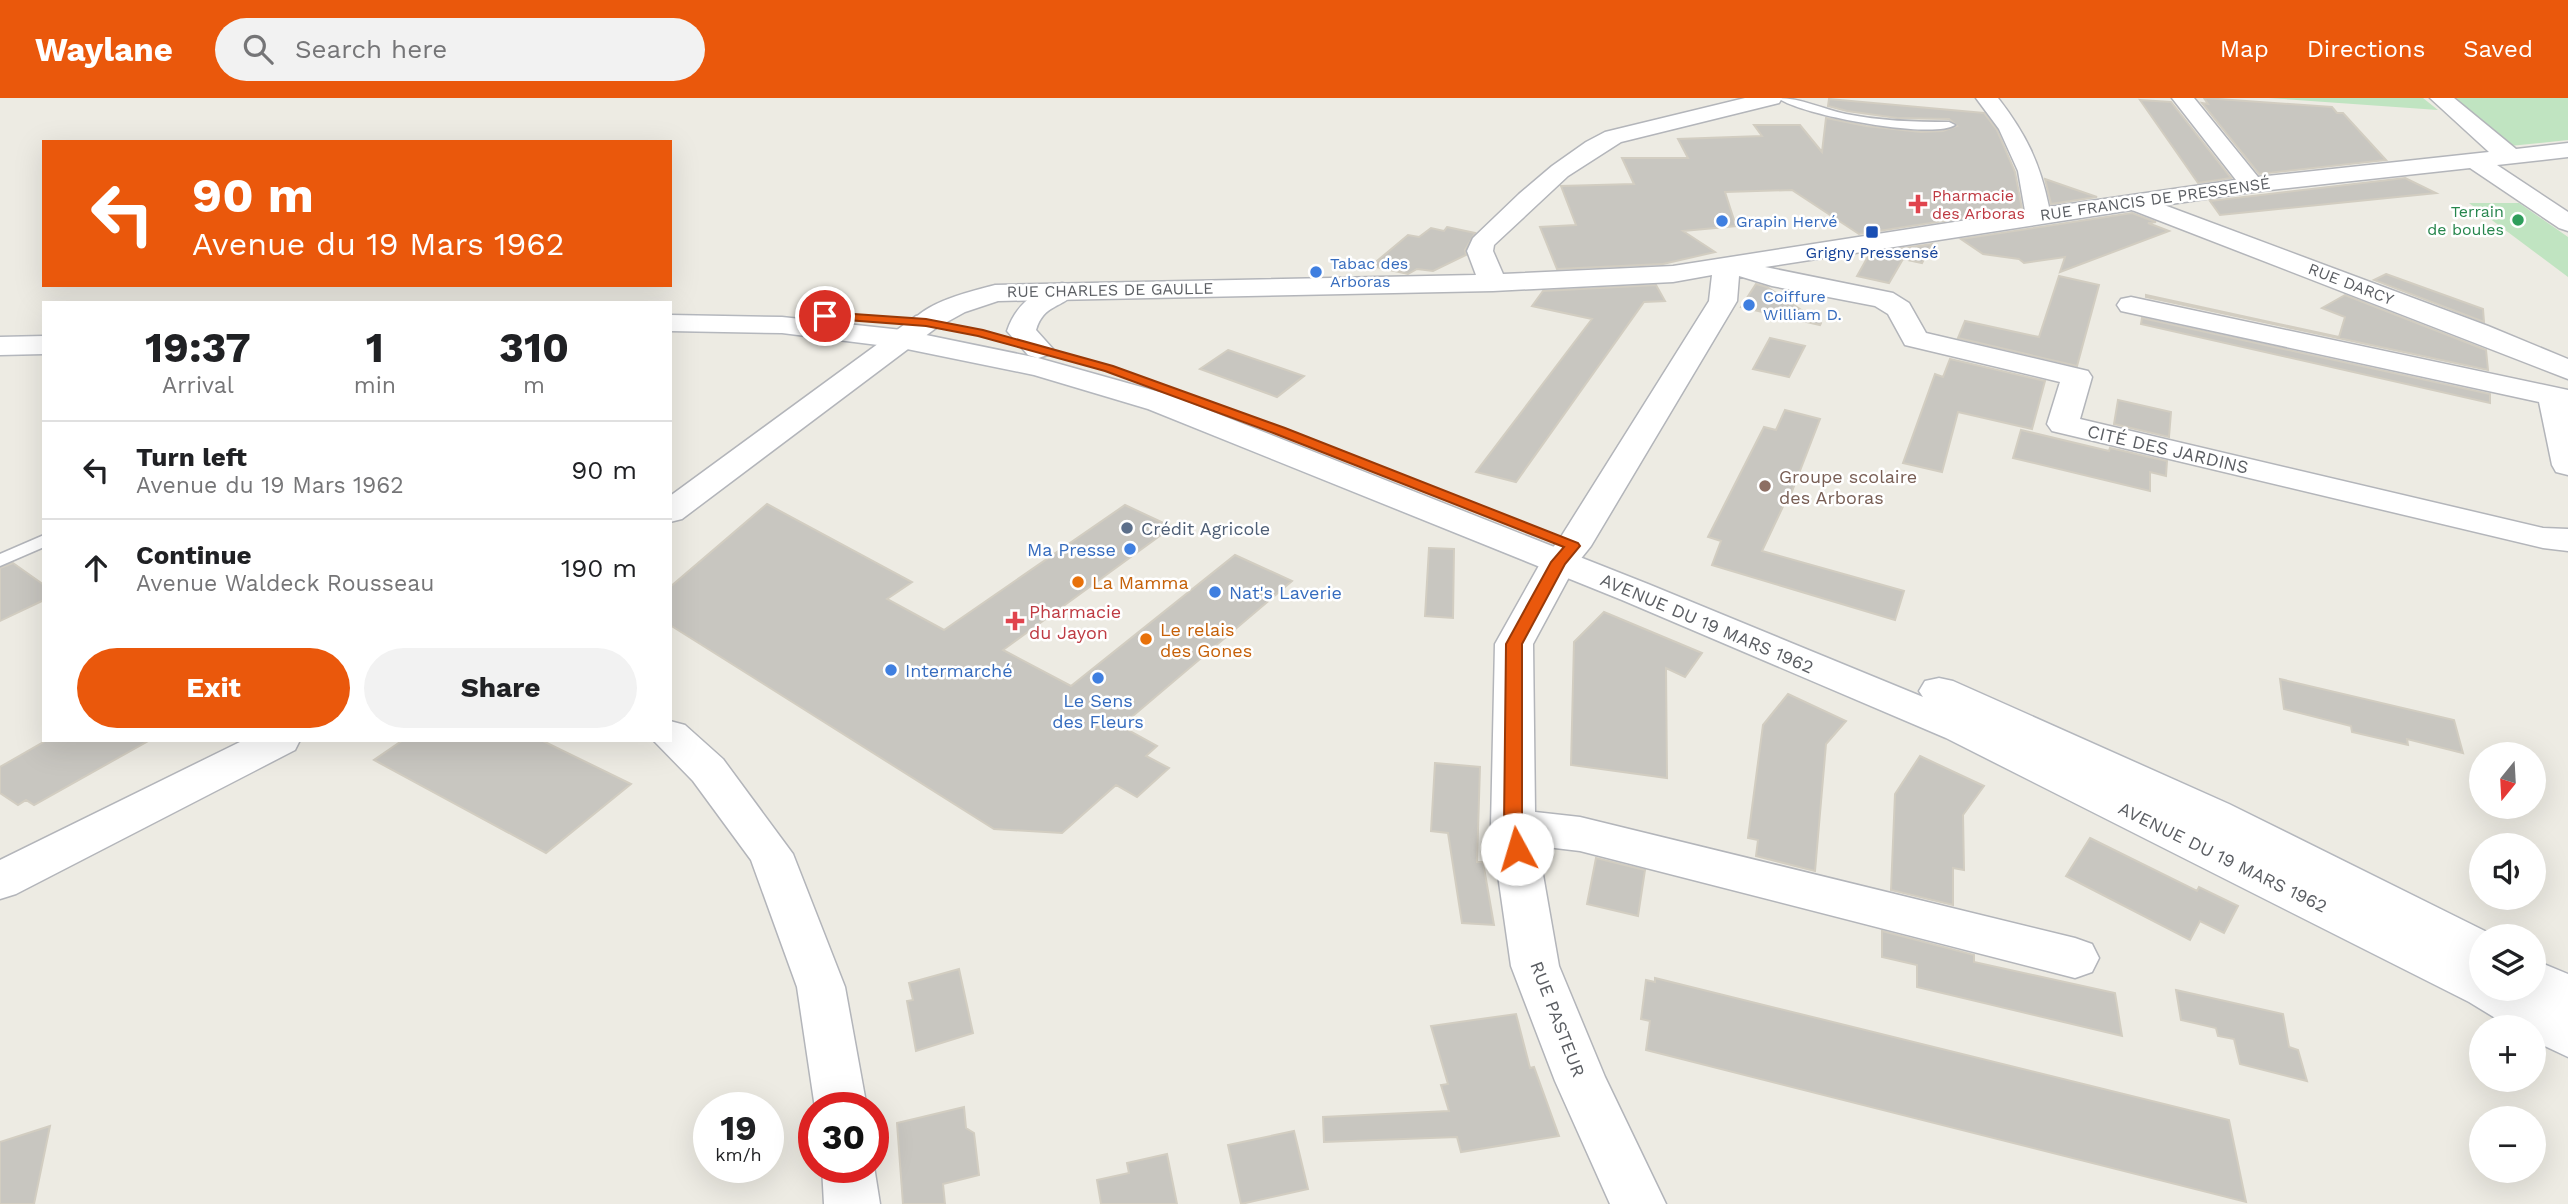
<!DOCTYPE html>
<html lang="en">
<head>
<meta charset="utf-8">
<style>
	:root { --surface:#fff; --page:#f2f2f2; --text:#202124; --muted:#757577; --line:#e0e0e0; --accent:#ea580c }
	body { margin:0; font-family:"Work Sans",sans-serif; background:var(--page); color:var(--text); height:100vh; display:flex; flex-direction:column; font-size:26px; white-space:nowrap }
	* { box-sizing:border-box; margin:0 }
	p { font-size:23px; color:var(--muted) }
	.icon { flex:none; width:38px; height:38px; fill:none; stroke:currentColor; stroke-width:2; stroke-linecap:round; stroke-linejoin:round }
	.map { position:relative; flex:1; overflow:hidden }
	.panel { position:absolute; left:42px; top:203px; width:630px; height:441px; display:flex; flex-direction:column; background:var(--surface); border-radius:0px; box-shadow:0 7px 28px #0002 }
	.panel>* { flex:none }
	.banner { position:absolute; left:42px; top:42px; width:630px; height:147px; border-radius:0px; box-shadow:0 7px 28px #0002; background:#ea580c; color:#fff; overflow:hidden }
	.needle { width:46px; rotate:198deg }
	.buttons { position:absolute; left:2469px; top:644px; display:grid; gap:14px }
	.buttons a { display:grid; place-items:center; width:77px; height:77px; border-radius:50%; background:var(--surface); box-shadow:0 7px 28px #0002; font-size:35px }
	.speed { position:absolute; left:693px; top:994px; display:flex; gap:14px; font-size:35px; font-weight:700; text-align:center }
	.speed>* { display:grid; place-content:center; width:91px; height:91px; border-radius:50%; background:var(--surface); box-shadow:0 7px 28px #0002; line-height:1 }
	.speed small { font-size:18px; font-weight:400 }
	.speed .limit { border:10px solid #d22; background:#fff; color:#111 }
	.pin { position:absolute; display:grid; place-items:center; width:60px; height:60px; color:#fff; margin:-30px; border:4px solid #fff; border-radius:50%; box-shadow:0 2px 7px #0007 }
	.me { position:absolute; width:77px; margin:-38px; rotate:354deg; stroke-linejoin:round; filter:drop-shadow(0 0 5px #0008) }
	.turn { display:flex; align-items:center; gap:24px; height:147px; padding:0 35px; font-size:32px }
	.turn .icon { width:91px; height:91px; stroke-width:2.5 }
	.turn b { display:block; font-size:49px; line-height:60px }
	.eta { display:flex; justify-content:space-evenly; align-items:center; height:119px; text-align:center }
	.eta b { font-size:42px; font-weight:700; line-height:49px }
	.primary-button { display:flex; gap:14px; margin-top:auto; padding:14px 35px }
	.primary-button a { flex:1; height:80px; border-radius:42px; background:var(--accent); color:#fff; font-size:28px; font-weight:700; line-height:80px; text-align:center }
	.primary-button a+a { background:var(--page); color:var(--text) }
	ul { padding:0; list-style:none }
	li { display:flex; align-items:center; gap:21px; height:98px; padding:0 35px; border-top:2px solid var(--line) }
	li div { flex:1 }
	li b { display:block; font-size:26px }
	li em { font-style:normal }
	header { display:flex; align-items:center; gap:42px; box-sizing:border-box; height:98px; padding:0 35px; background:var(--accent); color:#fff }
	header strong { font-size:33px }
	nav { display:flex; gap:38px; margin-inline-start:auto; font-size:24px }
	.search { width:490px; height:63px; background:var(--page); display:flex; align-items:center; gap:18px; box-sizing:border-box; padding:0 24px; border-radius:38px; color:var(--muted); font-size:26px }
	.map>svg:first-child { display:block }
	.green { fill:#c0e4c1 }
	.building { fill:#c8c6c0; stroke:#d2cdc1; stroke-width:2 }
	.lines { fill:none; stroke-linecap:round; stroke-linejoin:round }
	.service-casing { stroke:#b3b5ba; stroke-width:3 }
	.minor-casing { stroke:#b3b5ba; stroke-width:3 }
	.tertiary-casing { stroke:#b3b5ba; stroke-width:3 }
	.secondary-casing { stroke:#b4b7bd; stroke-width:3 }
	.service { fill:#fff; fill-rule:evenodd }
	.minor { fill:#fff; fill-rule:evenodd }
	.tertiary { fill:#fff; fill-rule:evenodd }
	.secondary { fill:#fff; fill-rule:evenodd }
	.route { fill:#ea580c; stroke:#983908; stroke-width:2 }
	.health-dot { fill:#e0444e; stroke:#fff; stroke-width:2.5 }
	.leisure-dot { fill:#2e9e5b; stroke:#fff; stroke-width:2.5 }
	.shop-dot { fill:#3f7fe0; stroke:#fff; stroke-width:2.5 }
	.transit-dot { fill:#1a4fb4; stroke:#fff; stroke-width:2.5 }
	.education-dot { fill:#8d6e63; stroke:#fff; stroke-width:2.5 }
	.service-dot { fill:#5c6f8a; stroke:#fff; stroke-width:2.5 }
	.food-dot { fill:#e8710a; stroke:#fff; stroke-width:2.5 }
	.labels { text-anchor:middle; dominant-baseline:central; stroke-width:5; stroke-linejoin:round; paint-order:stroke }
	.far-health-label { font-size:16px; fill:#be3a42; stroke:#fff; text-anchor:start }
	.far-street-label { font-size:16px; fill:#5b5e63; stroke:#fff }
	.far-leisure-label { font-size:16px; fill:#27864d; stroke:#fff; text-anchor:end }
	.far-shop-label { font-size:16px; fill:#366cbe; stroke:#fff; text-anchor:start }
	.far-transit-label { font-size:16px; fill:#164399; stroke:#fff }
	.street-label { font-size:18px; fill:#5b5e63; stroke:#fff }
	.education-label { font-size:18px; fill:#785e54; stroke:#fff; text-anchor:start }
	.service-label { font-size:18px; fill:#4e5e75; stroke:#fff; text-anchor:start }
	.shop-label { font-size:18px; fill:#366cbe; stroke:#fff; text-anchor:start }
	.food-label { font-size:18px; fill:#c56008; stroke:#fff; text-anchor:start }
	.health-label { font-size:18px; fill:#be3a42; stroke:#fff; text-anchor:start }
</style>
</head>
<body>
<header>
<strong>Waylane</strong>
<div class="search"><svg class="icon" aria-label="search" viewBox="0 0 24 24"><circle cx="10" cy="10" r="6"/><path d="M15 15l6 6"/></svg>Search here</div>
<nav><a>Map</a><a>Directions</a><a>Saved</a></nav>
</header>
<div class="map">
<svg width="2568" height="1106" viewBox="0 0 2568 1106">
	<rect width="100%" height="100%" fill="#edebe3"/>
	<path class="green" d="M 2269,0 L 2423,0 L 2438,12 Z
		M 2455,0 L 2568,0 L 2568,42 L 2510,48 Z
		M 2469,105 L 2519,105 L 2568,139 L 2568,179 Z"/>
	<path class="building" d="M 2204,0 L 2332,9 L 2337,15 L 2343,15 L 2386,62 L 2259,76 L 2202,5 L 2208,6 Z
		M 1829,1 L 1984,15 L 1997,32 L 2015,74 L 2022,111 L 1859,136 L 1792,92 L 1725,94 L 1736,128 L 1683,133 L 1715,154 L 1663,166 L 1557,171 L 1540,129 L 1576,127 L 1561,88 L 1634,86 L 1622,60 L 1688,60 L 1678,41 L 1762,38 L 1754,27 L 1800,27 L 1822,54 L 1826,20 L 1866,28 L 1921,34 L 1943,33 L 1957,28 L 1949,21 L 1897,20 L 1847,13 L 1828,8 Z
		M 2140,2 L 2171,4 L 2231,80 L 2198,85 Z
		M 2405,80 L 2436,95 L 2220,117 L 2210,103 Z
		M 2045,81 L 2068,89 L 2097,99 L 2051,106 Z
		M 2132,115 L 2156,124 L 2148,125 L 2169,133 L 2060,174 L 2065,159 L 2024,165 L 2019,161 L 1983,156 L 1961,141 Z
		M 1447,129 L 1475,135 L 1465,152 L 1466,157 L 1433,173 L 1417,171 L 1408,176 L 1371,168 L 1408,137 L 1419,139 L 1431,130 L 1444,133 Z
		M 1932,146 L 1922,165 L 1903,161 L 1889,185 L 1857,178 L 1870,155 Z
		M 2386,176 L 2483,211 L 2484,224 L 2374,182 Z
		M 2059,178 L 2099,187 L 2077,268 L 1958,240 L 1965,223 L 2039,239 Z
		M 1756,186 L 1767,189 L 1821,225 L 1820,227 L 1741,209 Z
		M 1656,187 L 1665,203 L 1644,204 L 1516,384 L 1476,374 L 1592,221 L 1532,208 L 1543,193 Z
		M 2146,197 L 2339,239 L 2345,219 L 2322,210 L 2345,197 L 2486,252 L 2488,272 L 2146,199 Z
		M 2142,220 L 2490,296 L 2490,305 L 2141,226 Z
		M 1770,240 L 1805,248 L 1789,279 L 1753,271 Z
		M 1228,252 L 1304,278 L 1277,299 L 1200,271 Z
		M 1950,261 L 2045,283 L 2032,331 L 1958,314 L 1942,374 L 1903,365 L 1935,276 L 1943,279 Z
		M 2118,302 L 2171,314 L 2169,339 L 2114,326 Z
		M 1785,312 L 1820,321 L 1791,396 L 1787,400 L 1762,453 L 1904,493 L 1895,522 L 1712,467 L 1721,443 L 1708,439 L 1764,329 L 1776,332 Z
		M 2021,332 L 2109,353 L 2110,350 L 2167,363 L 2166,378 L 2150,374 L 2150,393 L 2013,360 Z
		M 767,406 L 912,484 L 887,501 L 944,532 L 1125,407 L 1172,429 L 1003,552 L 1071,588 L 1235,457 L 1292,483 L 1121,628 L 1157,648 L 1146,658 L 1169,670 L 1137,699 L 1116,687 L 1062,735 L 994,731 L 670,527 L 670,489 Z
		M 1429,450 L 1454,451 L 1453,520 L 1425,518 Z
		M 13,465 L 44,487 L 44,502 L 0,523 L 0,470 Z
		M 1604,514 L 1702,555 L 1685,579 L 1666,570 L 1667,680 L 1571,667 L 1574,544 Z
		M 2280,581 L 2454,622 L 2463,655 L 2407,641 L 2408,647 L 2352,634 L 2351,628 L 2284,611 Z
		M 1788,596 L 1846,623 L 1826,646 L 1815,773 L 1756,758 L 1758,742 L 1748,740 L 1763,627 Z
		M 47,642 L 150,642 L 34,707 L 26,702 L 18,707 L 0,695 L 0,669 Z
		M 403,642 L 541,642 L 631,686 L 546,755 L 374,662 Z
		M 1920,658 L 1984,688 L 1963,717 L 1964,772 L 1953,770 L 1953,807 L 1891,792 L 1895,696 Z
		M 1435,665 L 1480,669 L 1477,764 L 1483,764 L 1494,827 L 1462,825 L 1448,735 L 1431,733 Z
		M 2090,740 L 2197,793 L 2199,789 L 2238,808 L 2224,835 L 2200,823 L 2190,842 L 2066,778 Z
		M 1596,760 L 1645,772 L 1638,818 L 1587,806 Z
		M 1882,833 L 1974,857 L 1974,864 L 2115,895 L 2122,938 L 1917,889 L 1917,867 L 1882,859 Z
		M 959,871 L 973,935 L 916,953 L 907,903 L 913,902 L 909,885 Z
		M 1655,880 L 2229,1022 L 2246,1104 L 1646,952 L 1650,923 L 1641,921 L 1646,882 L 1655,884 Z
		M 2176,892 L 2283,916 L 2289,949 L 2298,952 L 2307,983 L 2240,966 L 2234,941 L 2218,938 L 2216,930 L 2181,922 Z
		M 1516,916 L 1530,970 L 1534,969 L 1559,1038 L 1461,1054 L 1457,1039 L 1324,1044 L 1323,1019 L 1449,1013 L 1441,987 L 1448,986 L 1431,928 Z
		M 964,1009 L 966,1030 L 974,1035 L 979,1077 L 943,1086 L 945,1106 L 903,1106 L 897,1025 Z
		M 50,1028 L 34,1106 L 0,1106 L 0,1044 Z
		M 1294,1033 L 1308,1091 L 1241,1106 L 1228,1047 Z
		M 1167,1056 L 1177,1106 L 1101,1106 L 1097,1082 L 1129,1075 L 1127,1065 Z"/>
	<g class="lines">
		<g class="service-casing">
			<path id="service" d="M 1778,0 C 1801,0 1823,11 1846,16 C 1880,23 1914,24 1949,24 L 1955,27 C 1933,42 1800,17 1778,0 Z
				M 44,437 L 44,449 L 0,468 L 0,456 Z"/>
		</g>
		<g class="minor-casing">
			<path id="minor" d="M 1745,0 L 1782,0 L 1779,5 L 1621,44 L 1568,78 L 1494,147 L 1493,153 L 1503,176 L 1673,168 L 2025,113 L 2018,73 L 1999,31 L 1976,0 L 1998,0 C 2026,36 2040,65 2049,109 L 2236,82 L 2172,0 L 2194,0 L 2258,79 L 2489,54 L 2430,0 L 2454,0 L 2516,51 L 2568,45 L 2568,59 L 2497,67 L 2568,114 L 2568,133 L 2559,130 L 2470,70 L 2252,94 L 2164,107 L 2488,228 L 2568,261 L 2568,281 L 2132,112 L 1765,169 L 1893,195 L 1909,205 L 1926,235 L 2088,273 L 2092,279 L 2080,321 L 2543,430 L 2568,431 L 2568,453 L 2543,450 L 2052,333 L 2047,326 L 2060,284 L 1905,247 L 1888,216 L 1875,208 L 1772,188 L 1739,178 L 1737,203 L 1591,448 L 1575,468 L 1533,546 L 1535,714 L 1580,719 L 2075,840 L 2092,846 L 2099,860 L 2092,874 L 2075,880 L 1580,753 L 1538,748 L 1559,868 L 1605,979 L 1666,1106 L 1610,1106 L 1555,983 L 1511,868 L 1491,728 L 1495,546 L 1541,464 L 1559,442 L 1709,203 L 1712,177 L 1673,184 L 1493,193 L 998,203 L 965,214 L 936,230 L 926,232 L 916,230 L 912,224 C 926,204 972,193 995,187 L 1476,177 L 1467,153 L 1473,140 L 1519,96 L 1552,68 L 1586,44 L 1605,34 Z
				M 2131,199 L 2568,292 L 2568,377 L 2556,374 L 2552,367 L 2539,304 L 2121,213 L 2117,207 L 2121,201 Z
				M 670,623 L 685,627 L 723,661 L 793,756 L 845,889 L 867,1010 L 815,1010 L 797,889 L 751,762 L 693,683 L 653,642 L 670,642 Z
				M 873,1062 L 880,1106 L 824,1106 L 822,1069 L 873,1069 Z"/>
		</g>
		<g class="tertiary-casing">
			<path id="tertiary" d="M 926,216 L 936,218 L 940,224 L 936,230 L 682,421 L 670,424 L 670,398 L 916,218 Z
				M 244,642 L 300,642 L 295,652 L 16,796 L 0,801 L 0,762 Z"/>
		</g>
		<g class="secondary-casing">
			<path id="secondary" d="M 1062,185 L 1072,187 L 1076,193 C 1063,211 1044,205 1036,232 L 1053,251 L 1048,257 L 1038,260 L 1170,297 L 1648,486 L 1923,599 L 1919,593 L 1925,583 L 1939,580 L 1953,583 L 2229,706 L 2495,838 L 2482,838 L 2482,891 L 2534,891 L 2534,862 L 2568,876 L 2568,959 L 2534,943 L 2534,929 L 2510,929 L 2469,904 L 1946,640 L 1622,502 L 1148,311 L 1034,277 L 902,250 L 782,235 L 670,233 L 670,217 L 782,219 L 902,232 L 1038,260 L 1028,257 L 1007,233 C 1016,206 1035,192 1062,185 Z
				M 44,238 L 44,256 L 0,257 L 0,239 Z"/>
		</g>
		<use href="#service" class="service"/>
		<use href="#minor" class="minor"/>
		<use href="#tertiary" class="tertiary"/>
		<use href="#secondary" class="secondary"/>
	</g>
	<path class="route" d="M 825,214 L 926,221 L 983,232 L 1113,268 L 1285,330 L 1578,445 L 1580,448 L 1565,466 L 1522,546 L 1522,728 L 1526,751 L 1523,756 L 1510,756 L 1504,728 L 1506,546 L 1551,464 L 1564,449 L 1276,336 L 1105,273 L 978,238 L 926,228 L 820,220 L 820,215 Z"/>
	<g class="health-dot">
		<path d="M1914.5 95.5h7v7h7v7h-7v7h-7v-7h-7v-7h7z"/>
		<path d="M1011.5 512.5h7v7h7v7h-7v7h-7v-7h-7v-7h7z"/>
	</g>
	<circle class="leisure-dot" cx="2518" cy="122" r="7"/>
	<g class="shop-dot">
		<circle cx="1722" cy="123" r="7"/>
		<circle cx="1316" cy="174" r="7"/>
		<circle cx="1749" cy="207" r="7"/>
		<circle cx="1130" cy="451" r="7"/>
		<circle cx="1215" cy="494" r="7"/>
		<circle cx="891" cy="572" r="7"/>
		<circle cx="1098" cy="580" r="7"/>
	</g>
	<rect class="transit-dot" x="1865" y="127" width="14" height="14" rx="3.5"/>
	<circle class="education-dot" cx="1765" cy="388" r="7"/>
	<circle class="service-dot" cx="1127" cy="430" r="7"/>
	<g class="food-dot">
		<circle cx="1078" cy="484" r="7"/>
		<circle cx="1146" cy="541" r="7"/>
	</g>
	<g class="labels">
		<g class="far-health-label">
			<text x="1932" y="97">Pharmacie<tspan x="1932" dy="18">des Arboras</tspan></text>
		</g>
		<g class="far-street-label">
			<text transform="translate(2155 101) rotate(-8)">RUE FRANCIS DE PRESSENSÉ</text>
			<text transform="translate(2351 186) rotate(21)">RUE DARCY</text>
			<text transform="translate(1110 192) rotate(-1)">RUE CHARLES DE GAULLE</text>
		</g>
		<g class="far-leisure-label">
			<text x="2504" y="113">Terrain<tspan x="2504" dy="18">de boules</tspan></text>
		</g>
		<g class="far-shop-label">
			<text x="1736" y="123">Grapin Hervé</text>
			<text x="1330" y="165">Tabac des<tspan x="1330" dy="18">Arboras</tspan></text>
			<text x="1763" y="198">Coiffure<tspan x="1763" dy="18">William D.</tspan></text>
		</g>
		<g class="far-transit-label">
			<text x="1872" y="154">Grigny Pressensé</text>
		</g>
		<g class="street-label">
			<text transform="translate(2168 351) rotate(13)">CITÉ DES JARDINS</text>
			<text transform="translate(1707 525) rotate(23)">AVENUE DU 19 MARS 1962</text>
			<text transform="translate(2223 759) rotate(26)">AVENUE DU 19 MARS 1962</text>
			<text transform="translate(1558 921) rotate(69)">RUE PASTEUR</text>
		</g>
		<g class="education-label">
			<text x="1779" y="378">Groupe scolaire<tspan x="1779" dy="21">des Arboras</tspan></text>
		</g>
		<g class="service-label">
			<text x="1141" y="430">Crédit Agricole</text>
		</g>
		<g class="shop-label">
			<text x="1116" y="451" text-anchor="end">Ma Presse</text>
			<text x="1229" y="494">Nat's Laverie</text>
			<text x="905" y="572">Intermarché</text>
			<text x="1098" y="602" text-anchor="middle">Le Sens<tspan x="1098" dy="21">des Fleurs</tspan></text>
		</g>
		<g class="food-label">
			<text x="1092" y="484">La Mamma</text>
			<text x="1160" y="531">Le relais<tspan x="1160" dy="21">des Gones</tspan></text>
		</g>
		<g class="health-label">
			<text x="1029" y="513">Pharmacie<tspan x="1029" dy="21">du Jayon</tspan></text>
		</g>
	</g>
</svg>
<div class="buttons">
<a><svg class="needle" viewBox="-14 -14 28 28"><path d="M0-13l5 13h-10z" fill="#e53935"/><path d="M0 13l5-13h-10z" fill="#757577"/></svg></a>
<a><svg class="icon" aria-label="sound" viewBox="0 0 24 24"><path d="M4 9h4l5-4v14l-5-4H4zM17 9q2 3 0 6"/></svg></a>
<a><svg class="icon" aria-label="layers" viewBox="0 0 24 24"><path d="M12 4l9 5-9 5-9-5zM3 14l9 5 9-5"/></svg></a>
<a>+</a>
<a>−</a>
</div>
<div class="speed"><div>19<small>km/h</small></div><div class="limit">30</div></div>
<div class="pin" style="left:825px;top:218px;background:#d93025"><svg class="icon" aria-label="arrive" viewBox="0 0 24 24"><path d="M6 21V4h12l-3 4 3 4H6"/></svg></div>
<svg class="me" style="left:1517px;top:751px" viewBox="-20 -20 40 40"><circle r="19" fill="#fff"/><path d="M0-13L10 11 0 6-10 11z" fill="#ea580c"/></svg>
<div class="banner">
<div class="turn"><svg class="icon" aria-label="left" viewBox="0 0 24 24"><path d="M17 20v-9H6M10 6l-5 5 5 5"/></svg><div><b>90 m</b>Avenue du 19 Mars 1962</div></div>
</div>
<section class="panel">
<div class="eta">
<div><b>19:37</b><p>Arrival</p></div>
<div><b>1</b><p>min</p></div>
<div><b>310</b><p>m</p></div>
</div>
<ul>
<li><svg class="icon" aria-label="left" viewBox="0 0 24 24"><path d="M17 20v-9H6M10 6l-5 5 5 5"/></svg><div><b>Turn left</b><p>Avenue du 19 Mars 1962</p></div><em>90 m</em></li>
<li><svg class="icon" aria-label="ahead" viewBox="0 0 24 24"><path d="M12 20V5M6 11l6-6 6 6"/></svg><div><b>Continue</b><p>Avenue Waldeck Rousseau</p></div><em>190 m</em></li>
</ul>
<div class="primary-button"><a>Exit</a><a>Share</a></div>
</section>
</div>
</body>
</html>
